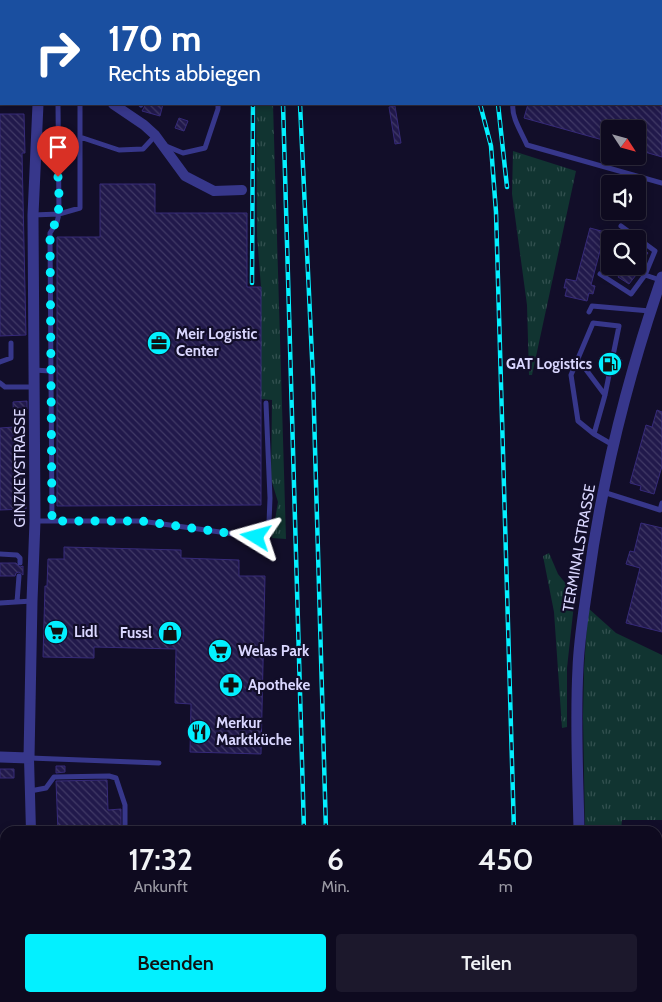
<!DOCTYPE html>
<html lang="de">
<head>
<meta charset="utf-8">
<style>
	:root { --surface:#0e0a1f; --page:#1c182c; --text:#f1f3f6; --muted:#9b9aa4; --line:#2e2b3d; --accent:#03f0ff }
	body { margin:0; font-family:Cabin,sans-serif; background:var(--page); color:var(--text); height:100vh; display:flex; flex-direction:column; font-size:19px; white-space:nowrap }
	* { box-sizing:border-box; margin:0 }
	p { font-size:16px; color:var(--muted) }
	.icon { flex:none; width:28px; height:28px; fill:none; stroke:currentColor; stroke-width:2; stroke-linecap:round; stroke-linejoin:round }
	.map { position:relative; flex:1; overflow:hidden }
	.drawer { position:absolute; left:0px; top:826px; width:662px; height:176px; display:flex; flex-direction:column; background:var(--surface); border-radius:15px 15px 0 0; box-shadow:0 2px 8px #0003,0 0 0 1px var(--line) }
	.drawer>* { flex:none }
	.banner { position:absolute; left:0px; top:0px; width:662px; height:105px; box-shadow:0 2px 8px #0003,0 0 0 1px var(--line); background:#1a4fa0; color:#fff; overflow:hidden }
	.needle { width:32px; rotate:126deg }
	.fabs { position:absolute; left:601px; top:120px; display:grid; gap:10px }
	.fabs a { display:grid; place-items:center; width:45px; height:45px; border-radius:5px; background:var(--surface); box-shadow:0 2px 8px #0003,0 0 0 1px var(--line); font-size:25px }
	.pin { position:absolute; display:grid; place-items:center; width:42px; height:42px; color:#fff; margin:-51px -21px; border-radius:50% 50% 50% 0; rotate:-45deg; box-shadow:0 0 5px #0007 }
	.pin .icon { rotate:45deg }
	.me { position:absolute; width:55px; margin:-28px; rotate:278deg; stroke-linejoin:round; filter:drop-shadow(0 0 4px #0008) }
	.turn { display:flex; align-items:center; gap:18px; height:105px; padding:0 25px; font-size:22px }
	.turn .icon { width:65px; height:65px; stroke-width:2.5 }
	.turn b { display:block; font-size:35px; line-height:42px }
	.eta { display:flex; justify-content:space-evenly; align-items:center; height:85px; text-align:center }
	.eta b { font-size:30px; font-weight:600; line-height:35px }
	.primary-button { display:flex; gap:10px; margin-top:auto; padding:10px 25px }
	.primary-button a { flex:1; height:58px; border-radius:5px; background:var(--accent); color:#111; font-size:20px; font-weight:600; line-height:58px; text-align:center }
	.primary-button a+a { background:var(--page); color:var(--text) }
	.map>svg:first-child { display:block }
	.grass { fill:url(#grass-tufts) }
	.building { fill:url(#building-back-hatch); stroke:#362a79 }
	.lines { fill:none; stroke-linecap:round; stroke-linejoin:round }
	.service { stroke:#37378b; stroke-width:5 }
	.minor { stroke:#37378b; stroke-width:10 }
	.tertiary { stroke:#37378b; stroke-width:11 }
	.rail-casing { stroke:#03f0ff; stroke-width:4.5 }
	.rail { stroke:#120e29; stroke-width:2.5; stroke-dasharray:8; stroke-linecap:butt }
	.route { stroke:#03f0ff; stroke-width:9; stroke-dasharray:0 16.2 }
	.labels { text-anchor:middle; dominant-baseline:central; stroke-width:4.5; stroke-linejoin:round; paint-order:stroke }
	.poi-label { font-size:15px; font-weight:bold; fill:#dad7ff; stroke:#120e29; text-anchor:start }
	.street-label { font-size:15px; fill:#dad7ff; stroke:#120e29 }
</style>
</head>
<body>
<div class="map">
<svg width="662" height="1002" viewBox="0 0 662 1002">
	<defs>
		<pattern id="grass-tufts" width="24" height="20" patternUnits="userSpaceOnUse" patternTransform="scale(1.25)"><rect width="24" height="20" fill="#113431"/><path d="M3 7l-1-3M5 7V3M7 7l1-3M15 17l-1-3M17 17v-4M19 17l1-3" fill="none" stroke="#335150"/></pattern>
		<pattern id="building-back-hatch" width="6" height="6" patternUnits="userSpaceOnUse" patternTransform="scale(1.25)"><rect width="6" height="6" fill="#21194b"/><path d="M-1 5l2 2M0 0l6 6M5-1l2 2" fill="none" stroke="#413a66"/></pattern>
	</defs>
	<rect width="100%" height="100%" fill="#120e29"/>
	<path class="grass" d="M 256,104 L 273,104 L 286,539 L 272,538 L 278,502 L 271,479 L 272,400 L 261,399 L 261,287 L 257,236 Z
		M 513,151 L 576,171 L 532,375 L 529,375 L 527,305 L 512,194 Z
		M 549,553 L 558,574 L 575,595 L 567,668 L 567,727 L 562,728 L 554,612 L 543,556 Z
		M 588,608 L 616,633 L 662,655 L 662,820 L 622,820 L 621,831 L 585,831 L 583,716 L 584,669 Z
		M 130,998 L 296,998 L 296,1002 L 82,1002 L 130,1000 Z"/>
	<path class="building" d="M 146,104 L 163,104 L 160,116 L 142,111 Z
		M 528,104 L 662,104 L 662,157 L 638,150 L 638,129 L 610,129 L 610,142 L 524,118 Z
		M 395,106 L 401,143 L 395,144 L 389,107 Z
		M 0,114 L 24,114 L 25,153 L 22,153 L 26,335 L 0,336 Z
		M 179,118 L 188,121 L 184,131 L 175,128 Z
		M 100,184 L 155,184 L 155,213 L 247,213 L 247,287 L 261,287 L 261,505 L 57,506 L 57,237 L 100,237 Z
		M 590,228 L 605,232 L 591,285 L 595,286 L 593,294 L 589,293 L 587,301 L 565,296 L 567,288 L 564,288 L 566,279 L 576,281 Z
		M 638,245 L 648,253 L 638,266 L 643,266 L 629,284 L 618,277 L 622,270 L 616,266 L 638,266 Z
		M 602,356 L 608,357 L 606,369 L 599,368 Z
		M 617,359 L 622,360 L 619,372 L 614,371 Z
		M 27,401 L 27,409 L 23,409 L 26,509 L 0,510 L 0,428 L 14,427 L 13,402 Z
		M 657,410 L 662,412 L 662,466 L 654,494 L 640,490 L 641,486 L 630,483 L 646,425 L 652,427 Z
		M 641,523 L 662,528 L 662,632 L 626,623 L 640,568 L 626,564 L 630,551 L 634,552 Z
		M 64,547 L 181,550 L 181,558 L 239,560 L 239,576 L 265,576 L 261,754 L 190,752 L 191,704 L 175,703 L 176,649 L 94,647 L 94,658 L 43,657 L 45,586 L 47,586 L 48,559 L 64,559 Z
		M 0,563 L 16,563 L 20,567 L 23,566 L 23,575 L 19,572 L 16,573 L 15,576 L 0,576 Z
		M 56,766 L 65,766 L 65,772 L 56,773 Z
		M 0,769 L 14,769 L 14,778 L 0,778 Z
		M 107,780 L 108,810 L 121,809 L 121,831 L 58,831 L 56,781 Z"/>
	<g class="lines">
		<path class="service" d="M 14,0 L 14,1
			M 100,0 L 101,1
			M 139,0 L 139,1
			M 195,0 L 195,1
			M 518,1 L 519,0
			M 541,1 L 541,0
			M 0,90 L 1,90
			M 513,104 C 511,117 522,133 527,145 L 662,183
			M 141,105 L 142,104
			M 80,137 L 119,150 L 143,149 L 155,136
			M 166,146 L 183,153 L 205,148 L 218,109 L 218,104
			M 33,215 L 59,214 L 80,208 L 80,104
			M 621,226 L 655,251 L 645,275 L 660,280
			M 600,274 L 631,294 L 645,275
			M 589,312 L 592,306 L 650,311
			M 578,359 L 605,395
			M 0,362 L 11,358 L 11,343
			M 34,370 L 50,371
			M 0,383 L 5,387 L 33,387
			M 594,434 L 605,395 L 619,326 L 593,323 L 571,375 L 578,421 L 594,434 L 613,445
			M 603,492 L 660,510 L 662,503
			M 36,521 L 141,521 L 256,537 L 269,523 L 270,498 L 266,403
			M 52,521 L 50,233 L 57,222 L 59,214 L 58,104
			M 0,554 L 17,555 L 20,558 L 20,563
			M 17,602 L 19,576
			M 0,603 L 32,601
			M 30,758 L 159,763
			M 30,791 L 46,788 L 54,777 L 109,776 L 116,778 L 125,805 L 125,831
			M 658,873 L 662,873
			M 596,998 L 597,1002"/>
		<path class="minor" d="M 123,1 L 127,0
			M 113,104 L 144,125 L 155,135 L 185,176 L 214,191 L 242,190
			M 29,758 L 31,831
			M 36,998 L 36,1002"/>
		<path class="tertiary" d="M 42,1 L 42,0
			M 0,757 L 29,758 L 32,601 L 35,521 L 33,215 L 38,104
			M 579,831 C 578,777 575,722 578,668 C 579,639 584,611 588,582 C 602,479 628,376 662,277
			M 584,998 L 584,1002"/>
		<g class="rail-casing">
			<path id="rail" d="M 280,0 L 280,1
				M 291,0 L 291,1
				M 434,0 L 434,1
				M 253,1 L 253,0
				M 507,1 L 507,0
				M 283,104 L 304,831
				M 300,104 L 313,378 L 326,831
				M 480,104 L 491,146 L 496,212 L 514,831
				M 498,104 L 507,187
				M 252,283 L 253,104
				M 304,998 L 304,1002
				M 326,998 L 326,1002
				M 519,998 L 519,1002"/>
		</g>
		<use href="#rail" class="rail"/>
	</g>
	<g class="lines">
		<path class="route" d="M 58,177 C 59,199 62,214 50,233 L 52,521 L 141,521 L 256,537"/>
	</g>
	<defs>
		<g id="office-disc" transform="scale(1.25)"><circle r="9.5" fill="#03f0ff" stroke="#120e29"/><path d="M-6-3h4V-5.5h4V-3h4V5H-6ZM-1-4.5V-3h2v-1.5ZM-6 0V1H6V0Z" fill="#111"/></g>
		<g id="fuel-disc" transform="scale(1.25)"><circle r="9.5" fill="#03f0ff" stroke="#120e29"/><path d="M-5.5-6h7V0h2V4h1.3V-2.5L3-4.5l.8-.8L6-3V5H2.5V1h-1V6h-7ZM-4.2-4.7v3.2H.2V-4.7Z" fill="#111"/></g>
		<g id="supermarket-disc" transform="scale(1.25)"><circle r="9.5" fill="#03f0ff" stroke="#120e29"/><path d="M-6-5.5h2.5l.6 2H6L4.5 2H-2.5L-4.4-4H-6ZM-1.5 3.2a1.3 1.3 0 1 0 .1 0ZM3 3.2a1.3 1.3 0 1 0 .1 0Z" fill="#111"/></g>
		<g id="shop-disc" transform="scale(1.25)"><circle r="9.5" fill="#03f0ff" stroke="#120e29"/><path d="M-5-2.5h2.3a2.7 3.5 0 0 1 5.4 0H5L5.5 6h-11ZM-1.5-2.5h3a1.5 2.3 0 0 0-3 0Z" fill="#111"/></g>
		<g id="pharmacy-disc" transform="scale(1.25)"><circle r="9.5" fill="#03f0ff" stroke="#120e29"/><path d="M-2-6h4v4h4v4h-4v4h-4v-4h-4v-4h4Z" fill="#111"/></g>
		<g id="restaurant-disc" transform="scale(1.25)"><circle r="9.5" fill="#03f0ff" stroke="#120e29"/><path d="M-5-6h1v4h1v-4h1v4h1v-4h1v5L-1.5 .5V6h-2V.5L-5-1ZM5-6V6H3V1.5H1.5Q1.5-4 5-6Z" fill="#111"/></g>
	</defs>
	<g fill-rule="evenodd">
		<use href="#office-disc" x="159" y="343"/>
		<use href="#fuel-disc" x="610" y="364"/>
		<use href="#supermarket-disc" x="56" y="632"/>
		<use href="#shop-disc" x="170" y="633"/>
		<use href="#supermarket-disc" x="220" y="651"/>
		<use href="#pharmacy-disc" x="231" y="685"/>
		<use href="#restaurant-disc" x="199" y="732"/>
	</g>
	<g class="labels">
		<g class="poi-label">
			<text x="176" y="334">Meir Logistic<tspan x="176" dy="17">Center</tspan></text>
			<text x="592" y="364" text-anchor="end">GAT Logistics</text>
			<text x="74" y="632">Lidl</text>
			<text x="152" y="633" text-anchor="end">Fussl</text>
			<text x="238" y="651">Welas Park</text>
			<text x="248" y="685">Apotheke</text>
			<text x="216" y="723">Merkur<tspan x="216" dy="17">Marktküche</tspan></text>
		</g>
		<g class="street-label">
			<text transform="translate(20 468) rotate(-90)">GINZKEYSTRASSE</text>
			<text transform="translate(579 548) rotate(-80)">TERMINALSTRASSE</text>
		</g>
	</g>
</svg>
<div class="fabs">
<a><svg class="needle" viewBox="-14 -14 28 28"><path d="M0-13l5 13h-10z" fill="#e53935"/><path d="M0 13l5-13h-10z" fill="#9b9aa4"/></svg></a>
<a><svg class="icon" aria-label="sound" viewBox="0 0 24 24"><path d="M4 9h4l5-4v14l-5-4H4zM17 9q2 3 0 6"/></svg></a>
<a><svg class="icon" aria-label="search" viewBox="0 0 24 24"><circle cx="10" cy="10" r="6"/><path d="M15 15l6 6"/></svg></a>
</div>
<div class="pin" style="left:58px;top:177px;background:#d93025"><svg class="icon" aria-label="arrive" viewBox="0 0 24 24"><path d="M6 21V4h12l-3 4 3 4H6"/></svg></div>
<svg class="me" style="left:256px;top:537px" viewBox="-20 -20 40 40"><path d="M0-17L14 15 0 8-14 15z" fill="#03f0ff" stroke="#fff" stroke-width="4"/></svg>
<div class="banner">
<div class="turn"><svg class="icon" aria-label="right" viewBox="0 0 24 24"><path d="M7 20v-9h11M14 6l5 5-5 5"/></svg><div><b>170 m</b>Rechts abbiegen</div></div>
</div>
<section class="drawer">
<div class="eta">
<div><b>17:32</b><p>Ankunft</p></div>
<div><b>6</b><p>Min.</p></div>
<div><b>450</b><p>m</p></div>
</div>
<div class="primary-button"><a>Beenden</a><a>Teilen</a></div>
</section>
</div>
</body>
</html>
